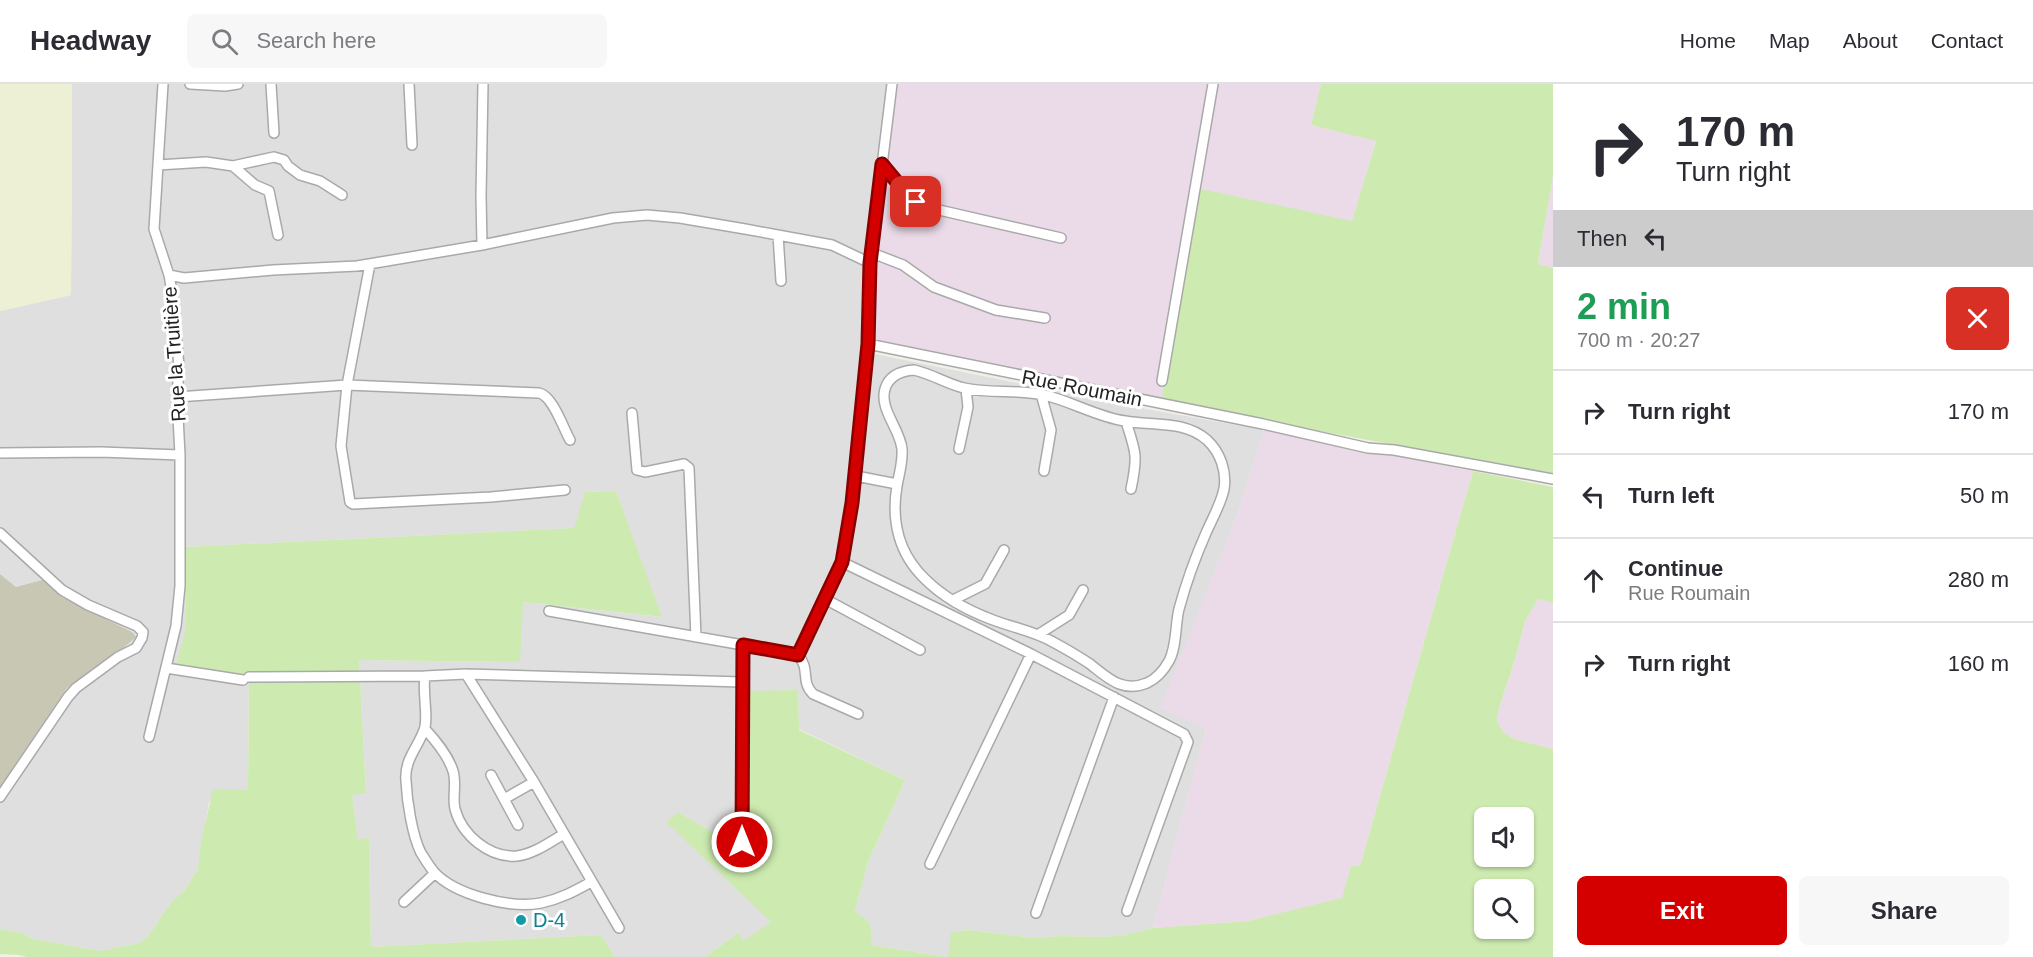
<!DOCTYPE html>
<html lang="en">
<head>
<meta charset="utf-8">
<style>
	:root { --surface:#fff; --page:#f7f7f7; --text:#2b2b33; --muted:#7c7c81; --line:#e1e1e2; --accent:#d40000 }
	body { margin:0; font-family:Arial,sans-serif; background:var(--page); color:var(--text); height:100vh; display:flex; flex-direction:column; font-size:22px; white-space:nowrap }
	* { box-sizing:border-box; margin:0 }
	p { font-size:20px; color:var(--muted) }
	.icon { flex:none; width:33px; height:33px; fill:none; stroke:currentColor; stroke-width:2; stroke-linecap:round; stroke-linejoin:round }
	.map { position:relative; flex:1; overflow:hidden }
	.side { display:flex; flex-direction:column; background:var(--surface); width:480px }
	.side>* { flex:none }
	.top-card { background:#fff; color:var(--text); overflow:hidden }
	.tools { position:absolute; left:1474px; top:723px; display:grid; gap:12px }
	.tools a { display:grid; place-items:center; width:60px; height:60px; border-radius:9px; background:var(--surface); box-shadow:0 2px 4px #0004; font-size:30px }
	.pin { position:absolute; display:grid; place-items:center; width:51px; height:51px; color:#fff; margin:-26px; border-radius:12px; box-shadow:0 3px 9px #0006 }
	.me { position:absolute; width:66px; margin:-33px; rotate:0deg; stroke-linejoin:round; filter:drop-shadow(0 0 4px #0008) }
	.turn { display:flex; align-items:center; gap:21px; height:126px; padding:0 24px; font-size:27px }
	.turn .icon { width:78px; height:78px; stroke-width:2.5 }
	.turn b { display:block; font-size:42px; line-height:51px }
	.then { display:flex; align-items:center; height:57px; padding:0 24px; background:#0003; gap:12px; font-size:22px }
	.round { display:grid; place-items:center; flex:none; width:63px; height:63px; border-radius:9px; background:var(--page) }
	.head { display:flex; align-items:center; justify-content:space-between; height:102px; padding:0 24px }
	h1 { font-size:36px; font-weight:700; line-height:45px; color:#1e9e55 }
	.action { display:flex; gap:12px; margin-top:auto; padding:12px 24px }
	.action a { flex:1; height:69px; border-radius:9px; background:var(--accent); color:#fff; font-size:24px; font-weight:700; line-height:69px; text-align:center }
	.action a+a { background:var(--page); color:var(--text) }
	ul { padding:0; list-style:none }
	li { display:flex; align-items:center; gap:18px; height:84px; padding:0 24px; border-top:2px solid var(--line) }
	li div { flex:1 }
	li b { display:block; font-size:22px }
	li em { font-style:normal }
	header { display:flex; align-items:center; gap:36px; box-sizing:border-box; height:84px; padding:0 30px; background:var(--surface); border-bottom:2px solid var(--line) }
	header strong { font-size:28px }
	nav { display:flex; gap:33px; margin-inline-start:auto; font-size:21px }
	.search { width:420px; height:54px; background:var(--page); display:flex; align-items:center; gap:15px; box-sizing:border-box; padding:0 21px; border-radius:9px; color:var(--muted); font-size:22px }
	main { display:flex; flex:1; min-height:0 }
	.map>svg:first-child { display:block }
	.residential { fill:#e0dfdf }
	.industrial { fill:#ebdbe8 }
	.construction { fill:#c7c7b4 }
	.farmland { fill:#eef0d5 }
	.grass { fill:#cdebb0; fill-rule:evenodd }
	.lines { fill:none; stroke-linecap:round; stroke-linejoin:round }
	.minor-casing { stroke:#a9a9a9; stroke-width:12 }
	.minor { stroke:#fff; stroke-width:9 }
	.route-casing { stroke:#8a0000; stroke-width:15 }
	.route { stroke:#d40000; stroke-width:10 }
	.culture-dot { fill:#0f9aa8; stroke:#fff; stroke-width:2 }
	.labels { text-anchor:middle; dominant-baseline:central; stroke-width:6; stroke-linejoin:round; paint-order:stroke }
	.street-label { font-size:20px; fill:#222; stroke:#fff }
	.culture-label { font-size:20px; fill:#0d838f; stroke:#fff; text-anchor:start }
</style>
</head>
<body>
<header>
<strong>Headway</strong>
<div class="search"><svg class="icon" aria-label="search" viewBox="0 0 24 24"><circle cx="10" cy="10" r="6"/><path d="M15 15l6 6"/></svg>Search here</div>
<nav><a>Home</a><a>Map</a><a>About</a><a>Contact</a></nav>
</header>
<main>
<div class="map">
<svg width="1553" height="873" viewBox="0 0 1553 873">
	<rect width="100%" height="100%" fill="#f2efe9"/>
	<path class="residential" d="M 72,0 L 895,0 L 875,270 L 1135,323 L 1264,346 L 1238,429 L 1161,624 L 1206,644 L 1153,844 L 1125,851 L 1103,853 L 1061,852 L 1035,854 L 969,846 L 952,848 L 948,873 L 872,861 L 855,827 L 868,778 L 905,696 L 799,645 L 798,606 L 746,608 L 749,757 L 740,764 L 678,728 L 772,838 L 742,858 L 738,849 L 705,873 L 615,873 L 601,851 L 371,863 L 369,755 L 358,756 L 352,710 L 366,708 L 359,576 L 519,578 L 522,518 L 661,533 L 616,407 L 585,408 L 575,444 L 185,463 L 186,543 L 177,581 L 249,593 L 248,706 L 209,718 L 198,785 L 184,807 L 172,817 L 149,851 L 139,859 L 100,867 L 34,855 L 22,849 L 0,845 L 0,703 L 67,604 L 123,564 L 132,548 L 62,513 L 42,496 L 16,503 L 0,490 L 0,227 L 71,211 Z"/>
	<path class="industrial" d="M 895,0 L 1321,0 L 1311,41 L 1376,56 L 1352,138 L 1161,318 L 877,258 L 871,245 L 875,172 Z
		M 1553,92 L 1553,184 L 1538,181 Z
		M 1264,346 L 1473,387 L 1360,782 L 1351,782 L 1342,815 L 1248,837 L 1153,844 L 1206,644 L 1160,624 L 1238,429 Z
		M 1538,515 L 1553,519 L 1553,665 L 1514,655 L 1503,648 L 1497,637 L 1499,624 L 1515,576 L 1525,537 Z"/>
	<path class="construction" d="M 0,490 L 16,503 L 42,496 L 62,513 L 132,548 L 136,553 L 123,564 L 67,604 L 0,703 Z"/>
	<path class="farmland" d="M 0,0 L 72,0 L 72,109 L 71,211 L 0,227 Z"/>
	<path class="grass" d="M 1321,0 L 1553,0 L 1553,92 L 1538,180 L 1553,184 L 1553,390 L 1161,318 L 1201,105 L 1352,137 L 1376,57 L 1311,41 Z
		M 1473,387 L 1553,403 L 1553,519 L 1538,515 L 1525,537 L 1515,576 L 1499,624 L 1497,637 L 1503,648 L 1514,655 L 1553,665 L 1553,873 L 948,873 L 951,848 L 969,846 L 1035,854 L 1061,852 L 1103,853 L 1125,851 L 1153,844 L 1248,837 L 1342,814 L 1351,782 L 1360,782 ZM 1485,734 L 1524,734 L 1524,772 L 1485,772 ZM 1485,806 L 1524,806 L 1524,844 L 1485,844 Z
		M 616,407 L 662,533 L 523,518 L 520,578 L 359,576 L 366,709 L 352,711 L 358,755 L 369,754 L 371,863 L 601,851 L 615,873 L 27,873 L 20,871 L 0,870 L 0,845 L 22,849 L 34,855 L 100,867 L 139,859 L 149,851 L 172,817 L 184,807 L 198,785 L 201,758 L 213,705 L 248,706 L 249,593 L 176,581 L 186,543 L 185,463 L 574,444 L 585,408 Z
		M 798,606 L 799,646 L 905,696 L 868,778 L 855,827 L 870,839 L 872,861 L 947,873 L 705,873 L 738,849 L 743,857 L 771,838 L 666,738 L 678,728 L 740,764 L 748,757 L 746,607 Z"/>
	<g class="lines">
		<g class="minor-casing">
			<path id="minor" d="M 190,0 L 225,2 L 238,0
				M 271,0 L 274,49
				M 409,0 L 412,61
				M 882,80 L 911,115 L 926,123 L 1061,154
				M 158,81 L 206,78 L 233,82 L 274,73 L 284,76 L 288,82 L 300,91 L 320,97 L 342,111
				M 233,82 L 255,101 L 269,107 L 278,151
				M 778,151 L 781,197
				M 482,161 L 481,112 L 483,0
				M 872,169 L 903,181 L 934,203 L 996,226 L 1045,234
				M 370,180 L 347,301 L 341,362 L 350,418 L 353,420 L 491,413 L 565,406
				M 169,191 L 184,194 L 273,186 L 357,182 L 482,161 L 613,134 L 647,131 L 680,134 L 745,145 L 832,161 L 870,179
				M 868,260 L 1263,340 L 1368,364 L 1394,366 L 1553,395
				M 914,286 C 932,290 947,300 964,304 C 990,310 1018,305 1044,311 C 1071,317 1097,333 1125,337 C 1152,342 1184,336 1207,356 C 1220,368 1227,387 1224,405 C 1221,420 1212,435 1206,449 C 1195,474 1186,499 1179,525 C 1175,541 1177,562 1169,577 C 1164,586 1156,595 1147,599 C 1122,609 1108,594 1090,580 C 1078,572 1066,565 1053,558 C 1034,547 1014,544 993,536 C 969,527 943,513 925,495 C 899,470 891,437 897,402 C 899,390 903,378 902,365 C 900,345 879,325 885,305 C 889,291 901,287 914,286 Z
				M 1162,297 L 1213,0
				M 1041,310 L 1051,346 L 1044,387
				M 177,313 L 347,301 L 539,309 C 553,312 563,344 570,356
				M 632,329 L 637,386 L 645,388 L 684,380 L 689,384 L 696,553
				M 1126,338 C 1136,368 1138,372 1131,405
				M 959,365 L 968,323 L 966,305
				M 0,369 L 101,368 L 180,371
				M 856,392 L 897,400
				M 0,449 L 62,506 L 88,521 L 137,542 L 143,548 L 142,554 L 136,564 L 118,573 L 76,604 L 68,613 L 0,713
				M 842,478 L 1031,570 L 1184,650 L 1188,658 L 1127,827
				M 825,515 L 920,566
				M 953,516 L 985,500 L 1004,466
				M 549,527 L 743,561
				M 1039,550 L 1069,531 L 1083,506
				M 798,571 C 811,586 800,597 813,610 L 858,630
				M 166,584 L 243,596
				M 466,590 L 534,698 L 619,844
				M 249,593 L 425,592
				M 425,645 C 436,657 448,671 453,687 C 457,700 452,713 455,725 C 462,751 489,774 517,772 C 534,770 550,758 564,750
				M 149,653 L 176,542 L 180,502 L 180,371 L 177,313 L 179,282 L 172,208 L 169,191 L 154,145 L 163,0
				M 491,691 L 518,741
				M 504,715 L 534,698
				M 742,758 L 743,561 L 798,571 L 842,478 L 852,419 L 868,260 L 870,179 L 892,0
				M 930,780 L 1031,570
				M 591,798 C 575,807 560,815 541,819 C 511,825 455,811 434,788 C 429,782 425,775 421,769 C 412,751 407,717 406,697 C 404,676 417,665 424,646 C 429,634 422,608 425,592 L 466,590 L 742,598
				M 404,818 L 435,789
				M 1036,829 L 1114,613"/>
		</g>
		<use href="#minor" class="minor"/>
	</g>
	<g class="lines">
		<g class="route-casing">
			<path id="route" d="M 742,758 L 743,561 L 798,571 L 842,478 L 852,419 L 868,260 L 870,179 L 882,80 L 911,115 L 916,118"/>
		</g>
		<use href="#route" class="route"/>
	</g>
	<circle class="culture-dot" cx="521" cy="836" r="6"/>
	<g class="labels">
		<g class="street-label">
			<text transform="translate(174 270) rotate(-94)">Rue la Truitière</text>
			<text transform="translate(1082 304) rotate(11)">Rue Roumain</text>
		</g>
		<g class="culture-label">
			<text x="533" y="836">D-4</text>
		</g>
	</g>
</svg>
<div class="tools">
<a><svg class="icon" aria-label="sound" viewBox="0 0 24 24"><path d="M4 9h4l5-4v14l-5-4H4zM17 9q2 3 0 6"/></svg></a>
<a><svg class="icon" aria-label="search" viewBox="0 0 24 24"><circle cx="10" cy="10" r="6"/><path d="M15 15l6 6"/></svg></a>
</div>
<div class="pin" style="left:916px;top:118px;background:#d93025"><svg class="icon" aria-label="arrive" viewBox="0 0 24 24"><path d="M6 21V4h12l-3 4 3 4H6"/></svg></div>
<svg class="me" style="left:742px;top:758px" viewBox="-20 -20 40 40"><circle r="17" fill="#d40000" stroke="#fff" stroke-width="3"/><path d="M0-11L8 9 0 5-8 9z" fill="#fff"/></svg>
</div>
<section class="side">
<div class="top-card">
<div class="turn"><svg class="icon" aria-label="right" viewBox="0 0 24 24"><path d="M7 20v-9h11M14 6l5 5-5 5"/></svg><div><b>170 m</b>Turn right</div></div>
<div class="then">Then<svg class="icon" aria-label="left" viewBox="0 0 24 24"><path d="M17 20v-9H6M10 6l-5 5 5 5"/></svg></div>
</div>
<div class="head"><div><h1>2 min</h1><p>700 m · 20:27</p></div><a class="round" style="background:#d93025;color:#fff"><svg class="icon" aria-label="close" viewBox="0 0 24 24"><path d="M6 6l12 12M18 6L6 18"/></svg></a></div>
<ul>
<li><svg class="icon" aria-label="right" viewBox="0 0 24 24"><path d="M7 20v-9h11M14 6l5 5-5 5"/></svg><div><b>Turn right</b></div><em>170 m</em></li>
<li><svg class="icon" aria-label="left" viewBox="0 0 24 24"><path d="M17 20v-9H6M10 6l-5 5 5 5"/></svg><div><b>Turn left</b></div><em>50 m</em></li>
<li><svg class="icon" aria-label="ahead" viewBox="0 0 24 24"><path d="M12 20V5M6 11l6-6 6 6"/></svg><div><b>Continue</b><p>Rue Roumain</p></div><em>280 m</em></li>
<li><svg class="icon" aria-label="right" viewBox="0 0 24 24"><path d="M7 20v-9h11M14 6l5 5-5 5"/></svg><div><b>Turn right</b></div><em>160 m</em></li>
</ul>
<div class="action"><a>Exit</a><a>Share</a></div>
</section>
</main>
</body>
</html>
